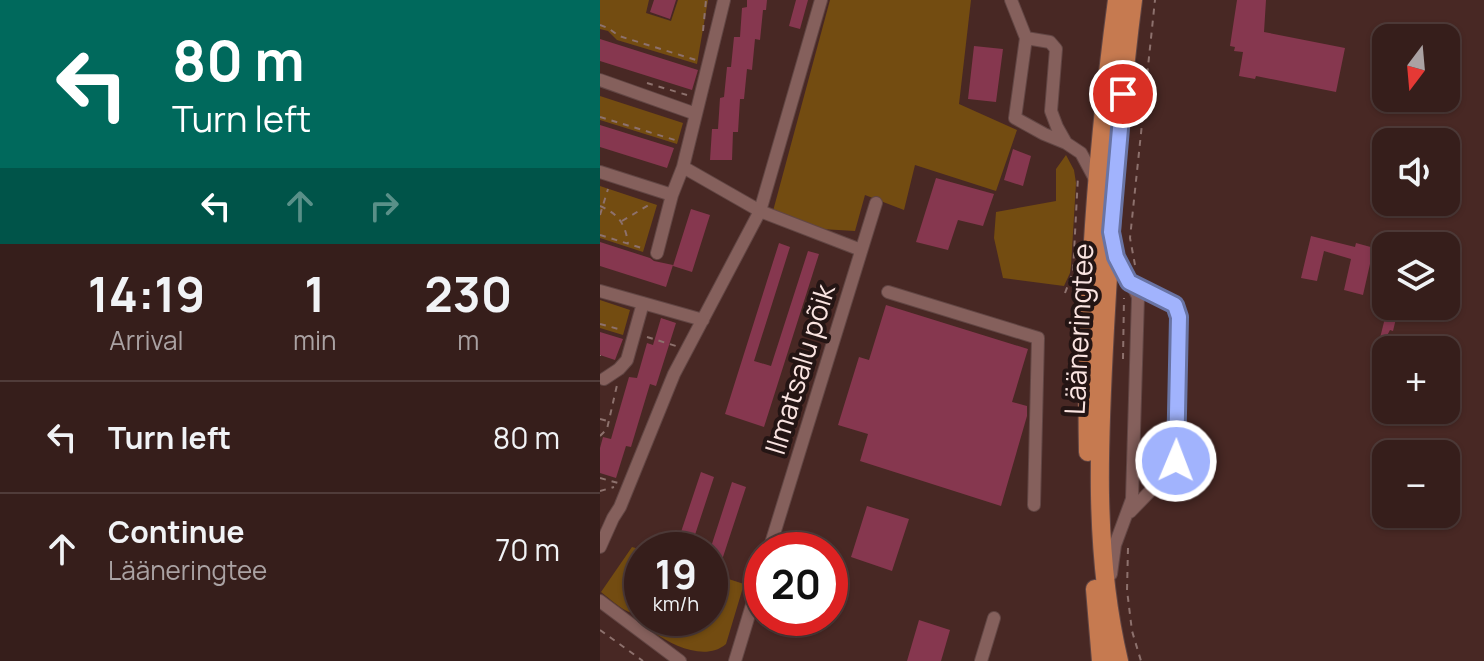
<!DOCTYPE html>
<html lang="en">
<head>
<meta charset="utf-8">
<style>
	:root { --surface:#361e1b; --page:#412b28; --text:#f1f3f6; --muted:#aaa2a3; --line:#503c3a }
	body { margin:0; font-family:Manrope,sans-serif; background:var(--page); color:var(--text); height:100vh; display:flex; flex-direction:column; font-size:30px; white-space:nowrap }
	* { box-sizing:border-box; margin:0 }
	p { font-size:26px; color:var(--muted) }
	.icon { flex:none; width:44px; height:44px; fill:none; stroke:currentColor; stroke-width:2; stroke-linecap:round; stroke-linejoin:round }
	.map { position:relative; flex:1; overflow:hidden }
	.panel { display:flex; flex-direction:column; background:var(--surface); width:600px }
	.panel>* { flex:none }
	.top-card { background:#00695c; color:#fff; overflow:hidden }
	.needle { width:52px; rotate:196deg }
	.controls { position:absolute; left:772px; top:24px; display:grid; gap:16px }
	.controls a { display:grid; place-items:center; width:88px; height:88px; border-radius:16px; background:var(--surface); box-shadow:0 2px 6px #0004,0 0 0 2px var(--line); font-size:40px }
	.speed { position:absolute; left:24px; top:532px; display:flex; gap:16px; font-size:40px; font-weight:700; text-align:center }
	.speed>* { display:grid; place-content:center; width:104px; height:104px; border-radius:50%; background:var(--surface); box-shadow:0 2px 6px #0004,0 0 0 2px var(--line); line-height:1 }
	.speed small { font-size:20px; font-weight:400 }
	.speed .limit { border:12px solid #d22; background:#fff; color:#111 }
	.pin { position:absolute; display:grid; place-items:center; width:68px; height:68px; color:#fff; margin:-34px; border:4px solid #fff; border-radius:50%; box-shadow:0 2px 8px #0007 }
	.me { position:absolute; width:88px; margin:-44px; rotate:1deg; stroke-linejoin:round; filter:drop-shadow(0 0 6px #0008) }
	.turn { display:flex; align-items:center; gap:28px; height:168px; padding:0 40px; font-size:36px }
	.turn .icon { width:104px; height:104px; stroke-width:2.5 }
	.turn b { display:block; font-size:56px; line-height:68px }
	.lanes { display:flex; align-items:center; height:76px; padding:0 40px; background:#0003; justify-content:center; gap:40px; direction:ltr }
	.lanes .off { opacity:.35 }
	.eta { display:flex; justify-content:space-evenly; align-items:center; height:136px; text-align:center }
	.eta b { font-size:48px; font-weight:700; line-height:56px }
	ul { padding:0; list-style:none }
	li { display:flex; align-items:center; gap:24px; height:112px; padding:0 40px; border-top:2px solid var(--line) }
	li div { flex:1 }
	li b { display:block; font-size:30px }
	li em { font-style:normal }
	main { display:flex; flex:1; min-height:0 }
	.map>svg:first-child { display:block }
	.green { fill:#734c11 }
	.building { fill:#86374f }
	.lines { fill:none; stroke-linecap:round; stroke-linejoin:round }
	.minor-casing { stroke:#624644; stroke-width:14 }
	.highway-casing { stroke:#624644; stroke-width:20 }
	.path { stroke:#8d716d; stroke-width:2; stroke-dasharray:6 6; stroke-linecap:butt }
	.minor { stroke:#85605c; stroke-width:12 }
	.highway { stroke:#c67a50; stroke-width:18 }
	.route-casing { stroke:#6974a4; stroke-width:20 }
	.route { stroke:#a1b3fd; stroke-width:14 }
	.labels { text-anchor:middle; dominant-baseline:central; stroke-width:8; stroke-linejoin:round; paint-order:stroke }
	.street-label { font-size:28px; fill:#fae4e1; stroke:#241514 }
</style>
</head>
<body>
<main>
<section class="panel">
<div class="top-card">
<div class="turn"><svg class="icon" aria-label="left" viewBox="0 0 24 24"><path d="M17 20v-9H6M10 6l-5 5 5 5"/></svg><div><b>80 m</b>Turn left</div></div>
<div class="lanes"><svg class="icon" aria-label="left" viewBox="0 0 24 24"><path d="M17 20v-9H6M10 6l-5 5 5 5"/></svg><svg class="icon off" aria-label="ahead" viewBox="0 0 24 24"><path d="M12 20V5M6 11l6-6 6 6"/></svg><svg class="icon off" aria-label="right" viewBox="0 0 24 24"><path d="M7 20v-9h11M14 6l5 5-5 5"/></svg></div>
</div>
<div class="eta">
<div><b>14:19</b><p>Arrival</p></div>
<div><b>1</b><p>min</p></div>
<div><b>230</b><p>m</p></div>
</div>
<ul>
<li><svg class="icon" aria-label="left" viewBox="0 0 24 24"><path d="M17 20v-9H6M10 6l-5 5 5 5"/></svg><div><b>Turn left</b></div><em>80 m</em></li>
<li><svg class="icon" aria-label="ahead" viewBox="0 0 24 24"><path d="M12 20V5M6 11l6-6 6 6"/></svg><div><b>Continue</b><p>Lääneringtee</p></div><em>70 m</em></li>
</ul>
</section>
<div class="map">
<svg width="884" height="661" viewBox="0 0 884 661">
	<rect width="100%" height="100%" fill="#482824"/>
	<path class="green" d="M 0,0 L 49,0 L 46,13 L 71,21 L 78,0 L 108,0 L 97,64 L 17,40 L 8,31 L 0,29 Z
		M 230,0 L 371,0 L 359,104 L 417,130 L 396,191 L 315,165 L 304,210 L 265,195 L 255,231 L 221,229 L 173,211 Z
		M 0,96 L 83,123 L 77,144 L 0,120 Z
		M 466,155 L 474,170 L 476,183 L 471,266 L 470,273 L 464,286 L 403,278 L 394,238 L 396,212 L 456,201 L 456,169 Z
		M 0,186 L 57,205 L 43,252 L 0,238 Z
		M 0,300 L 30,310 L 23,335 L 0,328 Z
		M 32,547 L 42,550 L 42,614 C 27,616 13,601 1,592 Z
		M 110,573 L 144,584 L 126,644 C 106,661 75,647 53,632 L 52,623 L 55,618 L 110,618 Z"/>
	<path class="building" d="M 54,0 L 76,0 L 70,19 L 50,12 Z
		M 147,0 L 167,0 L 166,10 L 163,10 L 160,40 L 155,39 L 152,70 L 147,69 L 144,99 L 140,99 L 138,132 L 133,132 L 132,160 L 110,160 L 112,129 L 118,129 L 120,98 L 124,97 L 127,67 L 131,67 L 134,37 L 140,37 L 142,8 L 147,7 Z
		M 196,0 L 208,0 L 200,29 L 189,26 Z
		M 637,0 L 666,0 L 664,32 L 745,48 L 736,92 L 656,76 L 655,79 L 639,76 L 643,52 L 634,51 L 635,47 L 630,46 Z
		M 0,39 L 98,70 L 92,90 L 0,61 Z
		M 374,46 L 403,49 L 396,102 L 368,99 Z
		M 781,52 L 786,53 L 786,99 L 773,97 Z
		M 0,125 L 74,148 L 67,168 L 0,147 Z
		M 413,149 L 431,156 L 423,186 L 404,180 Z
		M 336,178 L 394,194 L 383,226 L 358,220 L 348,250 L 316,242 Z
		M 91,209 L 110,215 L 92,272 L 73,266 Z
		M 711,236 L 755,247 L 756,243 L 778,249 L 774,265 L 770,264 L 763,295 L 744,290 L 751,259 L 724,251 L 717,281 L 701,278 Z
		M 0,242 L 50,258 L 54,261 L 73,265 L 66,287 L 0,266 Z
		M 179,243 L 190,247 L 154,361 L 171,366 L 208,251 L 219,254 L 164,427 L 125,414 Z
		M 286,305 L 428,349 L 412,402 L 427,406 L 427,416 L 401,506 L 260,461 L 268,434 L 238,425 L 259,357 L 269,360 Z
		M 788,306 L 799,306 L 793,331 L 790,330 L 781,347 L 778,346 Z
		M 61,318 L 76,323 L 56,386 L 50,384 L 31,447 L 26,446 L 16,478 L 0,473 L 0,448 L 3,437 L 11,439 L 29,377 L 37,378 L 47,343 L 53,345 Z
		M 0,332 L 23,339 L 15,360 L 0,355 Z
		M 101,472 L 114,477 L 90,550 L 75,550 Z
		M 132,482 L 146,487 L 121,563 L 110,560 L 110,550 Z
		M 267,506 L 309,519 L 292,571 L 251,557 Z
		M 319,620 L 350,630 L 341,661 L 307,661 Z"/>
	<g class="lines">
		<g class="minor-casing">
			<path id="minor" d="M 124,0 L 83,167 L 160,211 L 261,250
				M 411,0 L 426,38 L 415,118 L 444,134 L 466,143 L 481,153 L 496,181
				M 426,38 L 450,42 L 456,49 L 451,111 L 457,127 L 466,143
				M 0,80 L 96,114
				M 0,172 L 72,195 L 57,253
				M 72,195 L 83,167
				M 0,291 L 103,320
				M 288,292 L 438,338 L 434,505
				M 4,379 L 19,369 L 27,360 L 43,303
				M 530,512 L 558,483 L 576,461 L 579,317 L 575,305 L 533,286
				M 0,547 L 13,518 L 20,507 L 74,374 L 160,211 L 221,0
				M 169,550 L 276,203
				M 511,574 L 515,545 L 532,499 L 538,297 C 535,289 531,285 527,279 C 520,269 516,258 514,246
				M 0,601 L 80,661
				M 135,661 L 162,572
				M 381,661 L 394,618"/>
		</g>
		<g class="highway-casing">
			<path id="highway" d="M 488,452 C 485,300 497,150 517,0
				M 495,589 L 501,661
				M 519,661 C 493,551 499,439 505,328 C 511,218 519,109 533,0"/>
		</g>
		<path class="path" d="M 0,25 L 8,28 L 19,36 L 96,60
			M 103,31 L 106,0
			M 47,83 L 87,95
			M 0,117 L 75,140
			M 0,206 C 18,214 25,223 28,243
			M 0,215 L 8,189
			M 22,221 L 52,203
			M 0,235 L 45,249
			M 535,265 L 530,238 L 555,0
			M 465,293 L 473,272 L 478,176
			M 0,324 L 22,330
			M 47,337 L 76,346
			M 0,356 L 0,355
			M 523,359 L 524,298
			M 0,419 L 8,421
			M 0,436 L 7,429 L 17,385
			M 0,478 L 18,483
			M 0,491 L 14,487
			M 528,548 L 527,590 L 532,631 L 541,661
			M 0,630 L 43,661"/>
		<use href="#minor" class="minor"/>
		<use href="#highway" class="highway"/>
	</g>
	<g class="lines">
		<g class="route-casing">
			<path id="route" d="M 523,94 L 511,232 L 516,257 L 529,282 L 575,305 L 579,317 L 576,461"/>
		</g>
		<use href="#route" class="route"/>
	</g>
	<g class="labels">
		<g class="street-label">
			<text transform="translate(478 329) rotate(-87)">Lääneringtee</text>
			<text transform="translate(199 369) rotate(-73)">Ilmatsalu põik</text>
		</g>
	</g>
</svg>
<div class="controls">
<a><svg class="needle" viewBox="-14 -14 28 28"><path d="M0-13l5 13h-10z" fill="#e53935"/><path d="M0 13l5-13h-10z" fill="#aaa2a3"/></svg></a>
<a><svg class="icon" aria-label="sound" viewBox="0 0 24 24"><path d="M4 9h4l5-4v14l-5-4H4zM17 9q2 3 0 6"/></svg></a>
<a><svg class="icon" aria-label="layers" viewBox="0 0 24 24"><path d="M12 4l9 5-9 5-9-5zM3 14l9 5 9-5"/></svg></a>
<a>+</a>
<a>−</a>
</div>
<div class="speed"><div>19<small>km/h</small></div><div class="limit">20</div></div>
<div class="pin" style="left:523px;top:94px;background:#d93025"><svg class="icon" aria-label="arrive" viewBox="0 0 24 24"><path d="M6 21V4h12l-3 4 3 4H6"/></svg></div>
<svg class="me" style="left:576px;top:461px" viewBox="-20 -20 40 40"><circle r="17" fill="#a1b3fd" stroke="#fff" stroke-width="3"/><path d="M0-11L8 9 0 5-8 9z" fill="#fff"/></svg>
</div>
</main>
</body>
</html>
